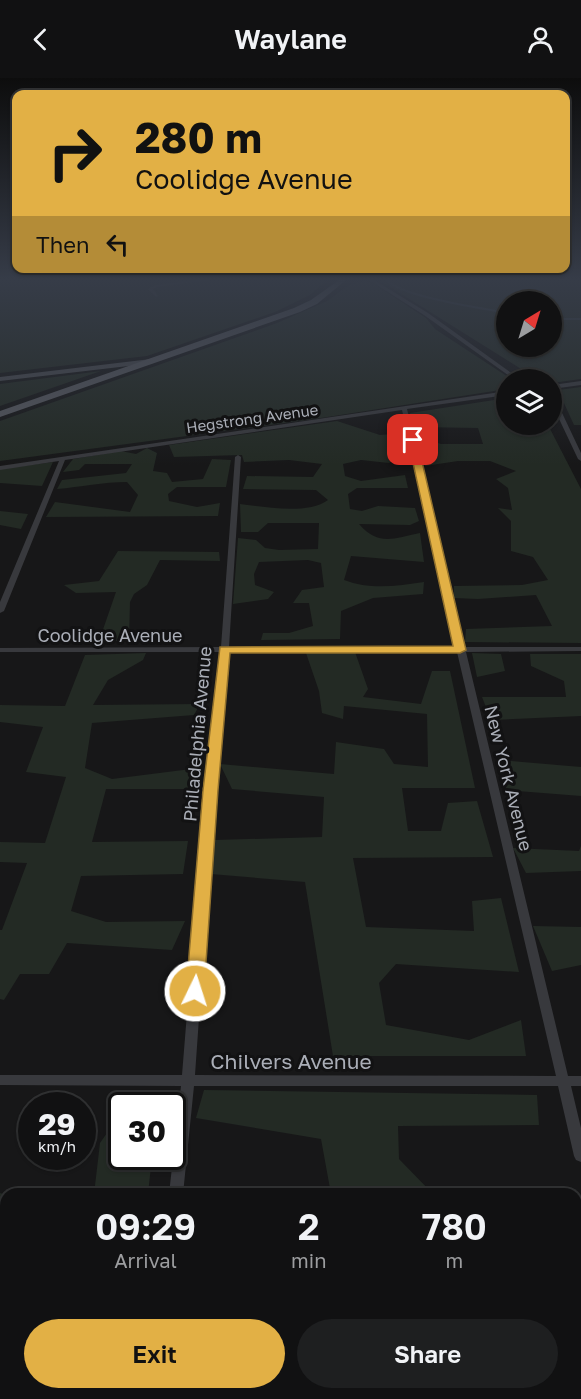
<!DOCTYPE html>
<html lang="en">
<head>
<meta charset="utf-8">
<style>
	:root { --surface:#111112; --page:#1e1f20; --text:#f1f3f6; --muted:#9c9d9f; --line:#303132; --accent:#e2b045 }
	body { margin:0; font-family:"Golos Text",sans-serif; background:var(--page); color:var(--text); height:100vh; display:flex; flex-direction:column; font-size:22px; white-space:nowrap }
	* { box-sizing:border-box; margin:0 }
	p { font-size:20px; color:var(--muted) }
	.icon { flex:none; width:33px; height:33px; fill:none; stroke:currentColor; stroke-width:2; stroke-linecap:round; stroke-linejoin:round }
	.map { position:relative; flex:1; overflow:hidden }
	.details { position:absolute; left:0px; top:1110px; width:582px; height:212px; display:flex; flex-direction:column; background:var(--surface); border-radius:18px 18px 0 0; box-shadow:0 2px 4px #0004,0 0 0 2px var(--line) }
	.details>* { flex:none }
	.top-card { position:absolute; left:12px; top:12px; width:558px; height:183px; border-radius:12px; box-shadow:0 2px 4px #0004,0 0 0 2px var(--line); background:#e2b045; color:#111; overflow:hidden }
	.needle { width:39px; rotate:38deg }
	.fabs { position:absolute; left:496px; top:213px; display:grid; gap:12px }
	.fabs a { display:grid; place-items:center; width:66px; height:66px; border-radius:50%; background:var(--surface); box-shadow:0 2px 4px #0004,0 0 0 2px var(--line); font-size:30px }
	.speed { position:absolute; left:18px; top:1014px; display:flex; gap:12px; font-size:30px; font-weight:700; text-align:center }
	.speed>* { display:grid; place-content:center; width:78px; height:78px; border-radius:50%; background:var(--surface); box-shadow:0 2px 4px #0004,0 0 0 2px var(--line); line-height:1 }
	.speed small { font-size:15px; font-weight:400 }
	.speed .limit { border:3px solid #111; border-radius:9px; background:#fff; color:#111 }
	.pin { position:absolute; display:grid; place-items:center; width:51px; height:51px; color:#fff; margin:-26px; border-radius:12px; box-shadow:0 3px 9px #0006 }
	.me { position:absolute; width:66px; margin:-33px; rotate:4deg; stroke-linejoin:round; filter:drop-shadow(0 0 4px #0008) }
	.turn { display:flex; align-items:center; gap:21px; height:126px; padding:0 24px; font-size:27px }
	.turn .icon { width:78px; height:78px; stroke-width:2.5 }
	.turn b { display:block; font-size:42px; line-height:51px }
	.then { display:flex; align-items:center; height:57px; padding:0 24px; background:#0003; gap:12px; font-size:22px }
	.eta { display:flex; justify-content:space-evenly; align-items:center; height:102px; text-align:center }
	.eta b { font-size:36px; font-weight:600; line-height:42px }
	.primary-button { display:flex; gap:12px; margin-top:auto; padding:12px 24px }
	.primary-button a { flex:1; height:69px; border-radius:36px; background:var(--accent); color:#111; font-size:24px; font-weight:600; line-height:69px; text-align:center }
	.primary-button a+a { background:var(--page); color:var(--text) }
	header { display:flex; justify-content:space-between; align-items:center; height:78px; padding:0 24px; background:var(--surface); font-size:27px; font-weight:600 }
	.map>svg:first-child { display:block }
	.green { fill:#232a24; fill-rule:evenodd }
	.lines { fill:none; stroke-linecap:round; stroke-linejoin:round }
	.stream { stroke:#313940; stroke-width:2 }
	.street { fill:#38393d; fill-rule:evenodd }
	.secondary { fill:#46484d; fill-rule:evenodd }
	.primary { fill:#54565c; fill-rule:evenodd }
	.route { fill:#e2b045; stroke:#93722d; stroke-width:1.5 }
	.labels { text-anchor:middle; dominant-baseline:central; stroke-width:6; stroke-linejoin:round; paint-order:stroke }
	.far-street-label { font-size:15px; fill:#aaaeb7; stroke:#121213 }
	.street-label { font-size:18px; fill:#aaaeb7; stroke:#121213 }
	.near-street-label { font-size:21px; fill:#aaaeb7; stroke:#121213 }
</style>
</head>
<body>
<header><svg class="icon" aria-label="back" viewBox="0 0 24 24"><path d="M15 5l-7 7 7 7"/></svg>Waylane<svg class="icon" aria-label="person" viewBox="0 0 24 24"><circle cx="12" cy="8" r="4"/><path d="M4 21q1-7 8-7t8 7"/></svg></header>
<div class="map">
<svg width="581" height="1321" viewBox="0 0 581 1321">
	<rect width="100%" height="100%" fill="#171718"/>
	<path class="green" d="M 0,202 L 327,202 L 310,217 L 275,234 L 147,278 L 0,295 Z
		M 379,202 L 581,202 L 581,301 L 552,305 L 552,302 L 537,301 ZM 507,224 L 552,224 L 552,268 L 507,268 Z
		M 365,203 L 374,206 L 426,240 L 435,251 L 511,301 L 507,302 L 507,311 L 321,340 L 0,383 L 0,343 L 277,245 L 327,223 L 349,207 Z
		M 101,293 L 0,328 L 0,306 Z
		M 581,309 L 581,347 L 574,347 L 558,312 Z
		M 507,320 L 507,346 L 548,347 L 581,411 L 581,565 L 465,564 L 466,551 L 552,548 L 536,517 L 478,521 L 454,520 L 454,508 L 522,507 L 548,502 L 533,479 L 511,473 L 511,443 L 498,430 L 512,432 L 508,410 L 496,401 L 516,393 L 490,383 L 458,383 L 425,388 L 420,363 L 423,360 L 441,366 L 483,366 L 478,350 L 415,349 L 410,335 Z
		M 337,343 L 380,357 L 405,355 L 403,367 L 406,380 L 395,381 L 389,385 L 361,382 L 343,386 L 345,398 L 361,403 L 405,397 L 408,410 L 357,410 L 348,416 L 350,431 L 362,433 L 378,428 L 415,430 L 419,443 L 410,447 L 359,446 C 379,469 394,460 420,455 L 424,484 L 351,478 L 344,502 C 370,512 397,508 424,504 L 423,516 L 373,520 L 341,533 L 340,561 L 261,562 L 263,555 L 289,555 L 313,548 L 309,525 L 293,525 L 302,512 L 324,509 L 321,485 L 308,482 L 259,484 L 254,496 L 255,507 L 274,514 L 268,521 L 233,526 L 238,460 L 256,462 L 265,470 L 279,472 L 318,471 L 319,445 L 268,445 L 258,454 L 241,454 L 240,426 C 264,429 308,437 328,422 L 316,412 L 243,411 L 247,398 L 313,399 L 322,386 L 289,382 L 244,384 L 242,377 L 174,379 L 169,367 Z
		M 147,370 L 157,375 L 153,393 L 167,395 L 172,404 L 203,401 L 212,381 L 231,382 L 226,409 L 177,409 L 168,416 L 169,423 L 197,429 L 220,425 L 218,438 L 46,439 L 55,424 L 130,434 L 138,417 L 127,404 C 103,404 81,409 57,411 L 62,402 L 126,395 L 132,386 L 85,386 L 79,392 L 63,394 L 73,381 L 121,373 L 136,376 Z
		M 53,384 L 42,408 L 0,405 L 0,391 Z
		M 0,433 L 28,436 L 21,451 L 0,447 Z
		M 118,473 L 219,474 L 220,483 L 160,482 L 147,507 L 134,516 L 130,524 L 129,563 L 99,563 L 116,514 L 76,515 L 64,507 L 99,503 Z
		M 355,574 L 368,611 L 363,619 L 421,626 L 432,593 L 450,593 L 475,710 L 402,710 L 408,753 L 441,753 L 448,725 L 477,723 L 493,779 L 353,780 L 366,849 L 474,853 L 472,823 L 501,820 L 519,894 L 396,886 L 379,905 L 386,947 L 469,962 L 521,942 L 526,978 L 333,978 L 305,804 L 211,796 L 215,762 L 322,759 L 324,719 L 232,711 L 220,686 L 334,696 L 336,664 L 384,671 L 394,686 L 428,689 L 427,636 L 344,628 L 343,641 L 322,635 L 319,613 L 306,575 Z
		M 146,575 L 143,582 L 108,602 L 93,627 L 200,626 L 194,637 L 92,645 L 85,690 L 112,701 L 191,691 L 189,711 L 106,711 L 92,764 L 188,763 L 183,796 L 81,798 L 71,833 L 106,844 L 185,843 L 172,872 L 67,865 L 49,896 L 20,896 L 4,922 L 0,921 L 0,852 L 2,852 L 27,785 L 0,784 L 0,764 L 45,765 L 66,699 L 26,694 L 43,649 L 0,644 L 0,627 L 65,628 L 85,577 Z
		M 472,575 L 501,576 L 505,593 L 477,599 Z
		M 530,576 L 581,576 L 581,638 L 491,642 L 482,619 L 566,619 L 564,603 L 531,588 Z
		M 499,682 L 581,689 L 581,718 L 504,712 Z
		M 581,768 L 581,793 L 526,795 L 513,770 L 579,773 Z
		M 533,848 L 581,849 L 581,887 L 552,893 Z
		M 204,1012 L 537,1017 L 539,1047 L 398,1048 L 399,1081 L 433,1116 L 331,1116 L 321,1061 L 196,1040 Z
		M 160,1015 L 159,1027 L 126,1027 L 133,1017 Z
		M 121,1035 L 122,1078 L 152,1079 L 148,1116 L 94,1116 L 100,1065 Z
		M 0,1115 L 6,1117 L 6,1212 L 0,1212 Z
		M 0,1294 L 6,1294 L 6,1316 L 128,1316 L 128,1321 L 0,1321 Z
		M 176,1316 L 441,1316 L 442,1321 L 175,1321 Z"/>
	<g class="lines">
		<path class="stream" d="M 387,202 C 401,219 483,230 507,235
			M 552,241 L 581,241"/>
		<path class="street" d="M 196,202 L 209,202 L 157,209 L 153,211 L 158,218 L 156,219 L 148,211 L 156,207 Z
			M 369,202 L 374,202 L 428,235 L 521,302 L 515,302 L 424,237 Z
			M 581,303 L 581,307 L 552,311 L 552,307 Z
			M 507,313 L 507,317 L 407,331 L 464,569 L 581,569 L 581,573 L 466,574 L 568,998 L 581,998 L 581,1008 L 571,1008 L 581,1050 L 581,1084 L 576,1082 L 574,1078 L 558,1008 L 194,1008 L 183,1116 L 169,1116 L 181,1008 L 0,1007 L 0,997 L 182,997 L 205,712 L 221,574 L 0,574 L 0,570 L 221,569 L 235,379 L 238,377 L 241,379 L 229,569 L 456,569 L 402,332 L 65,382 L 4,533 L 0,535 L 0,524 L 59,383 L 0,392 L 0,388 ZM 229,574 L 457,574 L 556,998 L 195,997 L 215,712 Z
			M 552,318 L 555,320 L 581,375 L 581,383 L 578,381 L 552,326 Z
			M 147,1316 L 163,1316 L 162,1321 L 146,1321 Z"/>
		<path class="secondary" d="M 151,281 L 154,281 L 154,285 L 0,303 L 0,299 Z"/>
		<path class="primary" d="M 339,202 L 346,202 L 317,226 L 300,234 L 0,339 L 0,333 L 294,230 L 311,222 Z"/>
	</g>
	<linearGradient id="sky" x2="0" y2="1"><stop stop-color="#0d0d0d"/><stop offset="0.52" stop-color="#363c48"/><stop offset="1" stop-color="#363c48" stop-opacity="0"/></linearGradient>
	<rect width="581" height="387" fill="url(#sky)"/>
	<path class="route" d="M 413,359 L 417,362 L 466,572 L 460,575 L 230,575 L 218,712 L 204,913 L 201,918 L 195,920 L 189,918 L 186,913 L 203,712 L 220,569 L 453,568 L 408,362 Z"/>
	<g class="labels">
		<g class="far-street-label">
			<text transform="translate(252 340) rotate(-8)">Hegstrong Avenue</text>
		</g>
		<g class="street-label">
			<text x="110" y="557">Coolidge Avenue</text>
			<text transform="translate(197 656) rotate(-85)">Philadelphia Avenue</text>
			<text transform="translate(509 700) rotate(76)">New York Avenue</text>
		</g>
		<g class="near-street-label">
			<text x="291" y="983">Chilvers Avenue</text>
		</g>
	</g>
</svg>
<div class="fabs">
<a><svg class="needle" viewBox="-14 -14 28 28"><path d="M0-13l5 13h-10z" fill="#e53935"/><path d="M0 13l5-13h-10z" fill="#9c9d9f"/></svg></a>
<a><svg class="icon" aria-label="layers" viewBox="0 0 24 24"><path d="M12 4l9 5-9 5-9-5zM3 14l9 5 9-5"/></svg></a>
</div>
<div class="speed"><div>29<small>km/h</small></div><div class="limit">30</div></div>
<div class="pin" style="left:413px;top:362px;background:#d93025"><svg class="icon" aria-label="arrive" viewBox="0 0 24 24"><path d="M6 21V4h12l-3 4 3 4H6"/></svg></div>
<svg class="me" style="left:195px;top:913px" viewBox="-20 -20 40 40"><circle r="17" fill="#e2b045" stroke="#fff" stroke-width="3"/><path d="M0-11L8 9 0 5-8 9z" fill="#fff"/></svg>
<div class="top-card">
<div class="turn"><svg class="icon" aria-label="right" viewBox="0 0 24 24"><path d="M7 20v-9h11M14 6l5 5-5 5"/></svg><div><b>280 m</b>Coolidge Avenue</div></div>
<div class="then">Then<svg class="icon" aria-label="left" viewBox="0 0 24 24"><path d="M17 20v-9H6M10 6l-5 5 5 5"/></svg></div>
</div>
<section class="details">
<div class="eta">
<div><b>09:29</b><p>Arrival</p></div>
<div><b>2</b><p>min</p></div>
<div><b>780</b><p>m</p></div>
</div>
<div class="primary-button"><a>Exit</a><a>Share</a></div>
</section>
</div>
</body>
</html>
